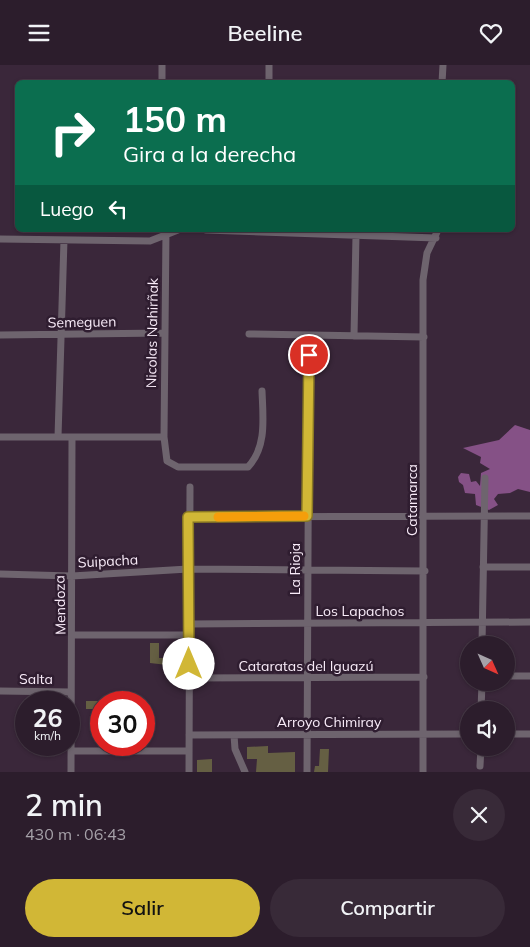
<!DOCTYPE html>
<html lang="es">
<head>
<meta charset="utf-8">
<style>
	:root { --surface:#2c1d2c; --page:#382a38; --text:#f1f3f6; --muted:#a6a2a9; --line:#483b48; --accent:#d1b736 }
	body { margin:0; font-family:Mulish,sans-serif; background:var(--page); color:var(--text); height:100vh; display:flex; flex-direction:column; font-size:19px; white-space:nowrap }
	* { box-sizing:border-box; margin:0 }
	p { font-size:16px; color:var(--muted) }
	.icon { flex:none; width:28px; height:28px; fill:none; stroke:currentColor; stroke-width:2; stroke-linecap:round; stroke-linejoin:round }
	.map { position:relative; height:707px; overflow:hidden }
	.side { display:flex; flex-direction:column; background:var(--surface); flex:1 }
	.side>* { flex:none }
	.hud { position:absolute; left:15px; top:15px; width:500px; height:152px; border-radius:8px; box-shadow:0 1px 4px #0004,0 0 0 1px var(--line); background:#0b6e4f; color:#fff; overflow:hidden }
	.needle { width:32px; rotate:135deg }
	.fabs { position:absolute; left:460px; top:571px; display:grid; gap:10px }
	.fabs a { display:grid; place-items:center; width:55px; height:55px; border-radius:50%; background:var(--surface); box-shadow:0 1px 4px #0004,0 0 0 1px var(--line); font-size:25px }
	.speed { position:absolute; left:15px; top:626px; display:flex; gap:10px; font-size:25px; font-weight:700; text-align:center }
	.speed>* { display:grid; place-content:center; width:65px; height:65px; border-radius:50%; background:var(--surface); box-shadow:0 1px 4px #0004,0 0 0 1px var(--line); line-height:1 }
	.speed small { font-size:12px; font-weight:400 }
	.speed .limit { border:8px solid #d22; background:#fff; color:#111 }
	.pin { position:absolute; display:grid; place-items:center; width:42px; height:42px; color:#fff; margin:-21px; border:2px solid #fff; border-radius:50%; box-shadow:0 1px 5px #0007 }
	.me { position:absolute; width:55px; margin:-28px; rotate:0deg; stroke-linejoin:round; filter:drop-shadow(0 0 4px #0008) }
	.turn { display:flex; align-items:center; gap:18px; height:105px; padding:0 25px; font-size:22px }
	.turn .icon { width:65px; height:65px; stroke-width:2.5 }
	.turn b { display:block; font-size:35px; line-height:42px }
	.then { display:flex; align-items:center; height:48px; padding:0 25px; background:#0003; gap:10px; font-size:19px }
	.round { display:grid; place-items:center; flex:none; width:52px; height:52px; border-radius:26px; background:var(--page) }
	.headline { display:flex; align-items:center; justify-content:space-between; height:85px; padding:0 25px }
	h1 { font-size:30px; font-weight:600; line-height:38px }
	.cta { display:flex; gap:10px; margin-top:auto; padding:10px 25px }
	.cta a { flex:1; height:58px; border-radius:30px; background:var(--accent); color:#111; font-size:20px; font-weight:600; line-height:58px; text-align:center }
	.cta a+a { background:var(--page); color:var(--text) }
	header { display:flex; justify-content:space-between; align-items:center; height:65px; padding:0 25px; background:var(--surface); font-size:22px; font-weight:600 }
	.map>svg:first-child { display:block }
	.forest { fill:#855186 }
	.building { fill:#655f43 }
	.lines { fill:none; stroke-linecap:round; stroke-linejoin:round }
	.street { stroke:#6e646e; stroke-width:7 }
	.route-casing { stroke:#887723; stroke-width:12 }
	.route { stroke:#d1b736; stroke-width:9 }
	.slow { stroke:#f59e0b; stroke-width:9 }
	.labels { text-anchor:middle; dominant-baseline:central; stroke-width:5; stroke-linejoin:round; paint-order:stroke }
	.street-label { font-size:14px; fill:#f9ecf9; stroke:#2f1d30 }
</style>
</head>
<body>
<header><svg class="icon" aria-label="menu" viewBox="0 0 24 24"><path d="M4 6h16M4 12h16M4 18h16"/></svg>Beeline<svg class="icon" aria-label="heart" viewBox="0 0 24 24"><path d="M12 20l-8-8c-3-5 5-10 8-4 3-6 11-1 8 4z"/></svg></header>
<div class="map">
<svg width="530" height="707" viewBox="0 0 530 707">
	<rect width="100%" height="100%" fill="#3a273a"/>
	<path class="forest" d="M 515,360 L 530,365 L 530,427 L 518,424 L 510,428 L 498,429 L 494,434 L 498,440 L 489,445 L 476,440 L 475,429 L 465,428 L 463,420 L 459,417 L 458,412 L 461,408 L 469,409 L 471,417 L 476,416 L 480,421 L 481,408 L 490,404 L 480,398 L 481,392 L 463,383 L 499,375 Z"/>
	<path class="building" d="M 150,578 L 159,578 L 159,593 L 176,593 L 176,601 L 150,598 Z
		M 86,636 L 99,636 L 99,644 L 86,644 Z
		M 268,681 L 268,688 L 295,687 L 295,707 L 256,707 L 257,694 L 247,694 L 247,682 Z
		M 320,684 L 329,684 L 328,707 L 314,707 L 315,701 L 319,701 Z
		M 212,694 L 212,707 L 197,707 L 197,695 Z"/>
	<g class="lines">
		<path class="street" d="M 162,0 L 162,18
			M 269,18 L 269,0
			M 442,18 L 443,0
			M 166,165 L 164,372 L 167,396 L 178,402 L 248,402 C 267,382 263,353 262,326
			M 206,165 L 436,173
			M 0,174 L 150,176 L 178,165
			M 249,269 L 424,272
			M 0,270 L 164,268
			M 354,271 L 356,170
			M 0,372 L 164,372
			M 58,372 L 64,175
			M 189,452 L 530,451
			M 483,502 L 530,502
			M 0,509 L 72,511 L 188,504 L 425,506
			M 189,559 L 530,557
			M 73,570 L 189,570
			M 482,580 L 485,413
			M 506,611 L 530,611
			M 189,613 L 424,612
			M 0,626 L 71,627
			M 481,645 L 482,618
			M 506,669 L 530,669
			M 189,670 L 469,669
			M 234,670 L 235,684 L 245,707
			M 72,686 L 189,686
			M 480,701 L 481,682
			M 71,707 L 72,372
			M 189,707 L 190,422
			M 307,707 L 309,270
			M 423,707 L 423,215 L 427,188 L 438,165"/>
	</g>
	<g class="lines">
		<g class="route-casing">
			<path id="route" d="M 189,599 L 188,452 L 307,451 L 309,290"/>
		</g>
		<use href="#route" class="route"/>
		<path class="slow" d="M 218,452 L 304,451"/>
	</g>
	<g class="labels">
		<g class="street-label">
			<text transform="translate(82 257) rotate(-1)">Semeguen</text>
			<text transform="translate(152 268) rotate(-89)">Nicolas Nahirñak</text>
			<text transform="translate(412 435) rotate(-90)">Catamarca</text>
			<text transform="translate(108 496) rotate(-3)">Suipacha</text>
			<text transform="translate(295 504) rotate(-90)">La Rioja</text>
			<text transform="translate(60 540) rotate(-91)">Mendoza</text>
			<text x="360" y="546">Los Lapachos</text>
			<text x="306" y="601">Cataratas del Iguazú</text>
			<text x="36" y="614">Salta</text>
			<text x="329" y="657">Arroyo Chimiray</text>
		</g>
	</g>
</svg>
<div class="fabs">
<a><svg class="needle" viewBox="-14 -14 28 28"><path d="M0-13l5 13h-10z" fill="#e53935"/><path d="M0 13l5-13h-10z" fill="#a6a2a9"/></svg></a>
<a><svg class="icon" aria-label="sound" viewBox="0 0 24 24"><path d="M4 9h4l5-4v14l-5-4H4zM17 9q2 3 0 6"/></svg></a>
</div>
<div class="speed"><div>26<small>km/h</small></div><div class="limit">30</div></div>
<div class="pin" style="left:309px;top:290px;background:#d93025"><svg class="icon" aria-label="arrive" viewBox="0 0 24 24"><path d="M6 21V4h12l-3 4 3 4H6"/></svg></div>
<svg class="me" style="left:189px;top:599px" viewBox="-20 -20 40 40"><circle r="19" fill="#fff"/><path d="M0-13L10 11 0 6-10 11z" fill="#d1b736"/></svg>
<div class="hud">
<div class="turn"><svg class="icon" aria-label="right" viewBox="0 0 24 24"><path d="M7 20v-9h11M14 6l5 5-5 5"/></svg><div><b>150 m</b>Gira a la derecha</div></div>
<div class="then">Luego<svg class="icon" aria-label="left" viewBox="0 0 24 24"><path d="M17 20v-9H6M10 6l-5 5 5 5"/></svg></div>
</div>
</div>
<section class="side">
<div class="headline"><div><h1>2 min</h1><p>430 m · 06:43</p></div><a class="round"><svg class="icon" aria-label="close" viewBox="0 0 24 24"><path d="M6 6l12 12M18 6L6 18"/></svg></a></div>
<div class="cta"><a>Salir</a><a>Compartir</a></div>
</section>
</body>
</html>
